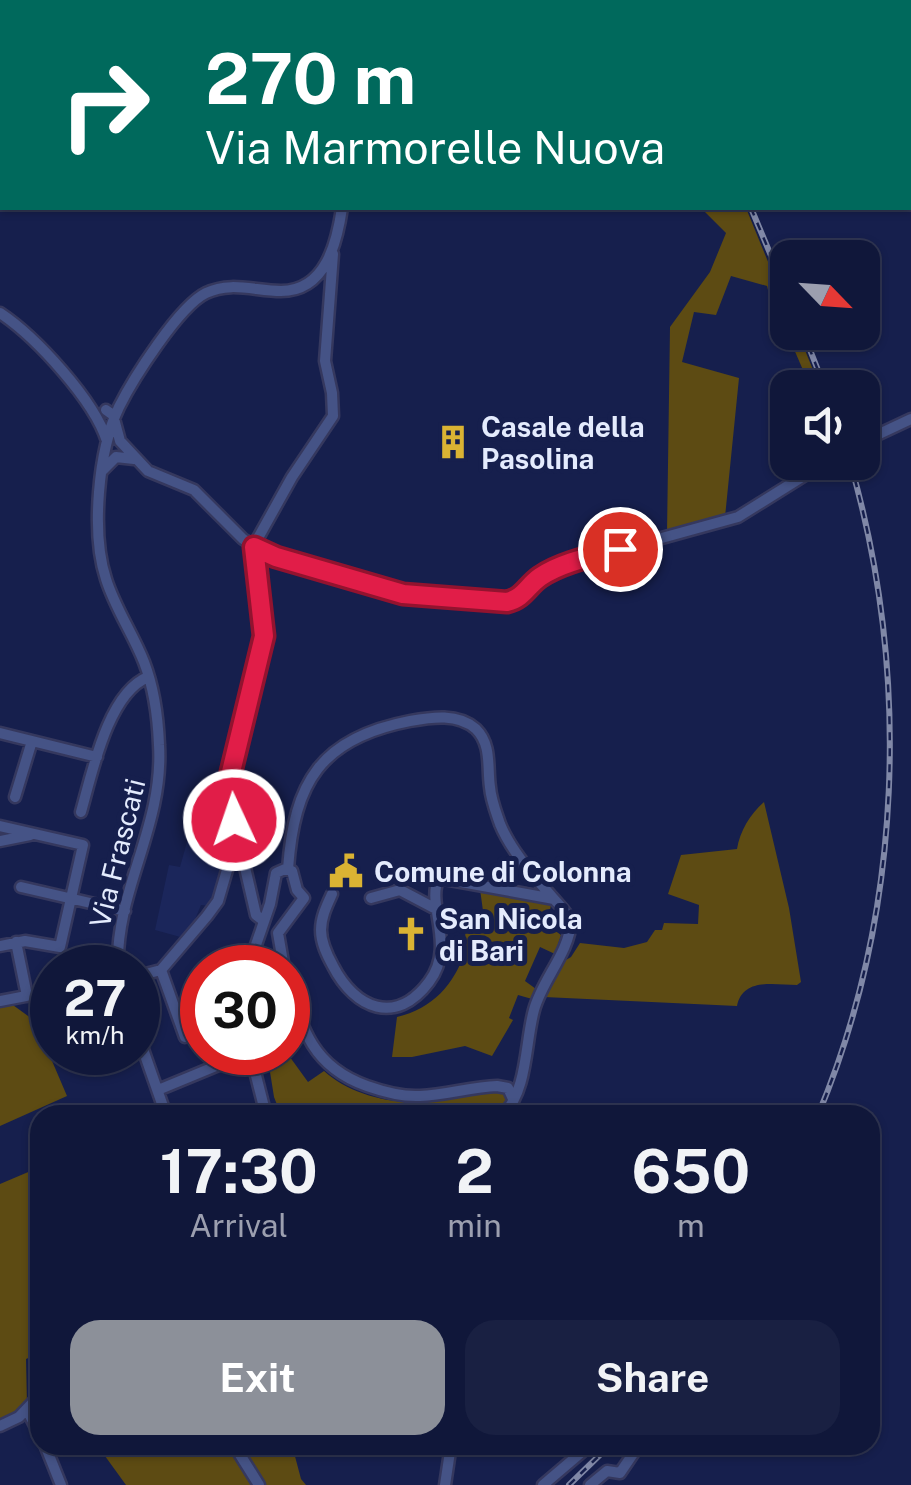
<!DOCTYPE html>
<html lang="en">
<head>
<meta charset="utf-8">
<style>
	:root { --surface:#10173a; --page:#192042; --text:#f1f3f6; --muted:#9c9faf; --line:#303654; --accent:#8c9099 }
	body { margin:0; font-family:"Public Sans",sans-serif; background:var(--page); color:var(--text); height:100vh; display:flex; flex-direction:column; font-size:38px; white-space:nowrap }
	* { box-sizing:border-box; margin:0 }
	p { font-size:32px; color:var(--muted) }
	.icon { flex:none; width:55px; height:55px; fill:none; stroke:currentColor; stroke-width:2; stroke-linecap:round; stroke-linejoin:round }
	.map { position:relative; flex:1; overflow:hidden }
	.drawer { position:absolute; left:30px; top:1105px; width:850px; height:350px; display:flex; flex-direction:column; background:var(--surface); border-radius:30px; box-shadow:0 2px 8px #0004,0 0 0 2px var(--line) }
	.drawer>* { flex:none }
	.top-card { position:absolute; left:0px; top:0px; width:912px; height:210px; box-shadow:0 2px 8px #0004,0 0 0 2px var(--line); background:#00695c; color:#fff; overflow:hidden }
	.needle { width:65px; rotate:115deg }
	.controls { position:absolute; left:770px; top:240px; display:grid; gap:20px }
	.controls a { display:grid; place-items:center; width:110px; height:110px; border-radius:20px; background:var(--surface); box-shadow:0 2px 8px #0004,0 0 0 2px var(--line); font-size:50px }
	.speed { position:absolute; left:30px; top:945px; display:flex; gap:20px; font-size:50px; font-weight:700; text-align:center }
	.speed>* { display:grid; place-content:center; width:130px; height:130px; border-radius:50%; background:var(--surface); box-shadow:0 2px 8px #0004,0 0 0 2px var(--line); line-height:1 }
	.speed small { font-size:25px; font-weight:400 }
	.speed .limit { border:15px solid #d22; background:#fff; color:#111 }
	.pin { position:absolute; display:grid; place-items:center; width:85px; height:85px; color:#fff; margin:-42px; border:5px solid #fff; border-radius:50%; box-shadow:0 2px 10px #0007 }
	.me { position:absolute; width:110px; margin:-55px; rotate:357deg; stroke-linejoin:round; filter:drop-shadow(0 0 8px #0008) }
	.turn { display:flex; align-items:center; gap:35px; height:210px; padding:0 40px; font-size:45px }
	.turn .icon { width:130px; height:130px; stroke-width:2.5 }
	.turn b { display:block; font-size:70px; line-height:85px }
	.eta { display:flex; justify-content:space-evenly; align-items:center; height:170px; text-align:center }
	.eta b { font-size:60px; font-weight:700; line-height:70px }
	.primary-button { display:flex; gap:20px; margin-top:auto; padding:20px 40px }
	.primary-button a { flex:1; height:115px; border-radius:30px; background:var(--accent); color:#fff; font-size:40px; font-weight:700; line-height:115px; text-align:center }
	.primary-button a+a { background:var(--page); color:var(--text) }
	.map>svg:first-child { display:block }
	.built { fill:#1b265b }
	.green { fill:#5d4b13 }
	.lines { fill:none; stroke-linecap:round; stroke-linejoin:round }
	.minor-casing { stroke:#35385e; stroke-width:15 }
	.minor { stroke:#455386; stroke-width:10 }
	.rail-casing { stroke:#8088a7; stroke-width:6 }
	.rail { stroke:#161f4d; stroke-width:2.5; stroke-dasharray:8; stroke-linecap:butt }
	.route-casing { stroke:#92132f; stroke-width:25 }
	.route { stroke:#e11d48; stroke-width:18 }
	.labels { text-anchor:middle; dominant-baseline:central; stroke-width:10; stroke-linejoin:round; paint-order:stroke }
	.poi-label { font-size:28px; font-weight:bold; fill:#e4ebfd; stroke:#161f4d; text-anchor:start }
	.street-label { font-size:28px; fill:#e4ebfd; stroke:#161f4d }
</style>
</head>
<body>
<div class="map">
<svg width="911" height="1485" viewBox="0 0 911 1485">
	<rect width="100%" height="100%" fill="#161f4d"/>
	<path class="built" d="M 187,842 L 229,851 L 212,906 L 201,905 L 188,936 L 184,938 L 155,930 L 169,865 L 180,867 Z"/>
	<path class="green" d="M 701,208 L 746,208 L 787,308 L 788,332 L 798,333 L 820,387 L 806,387 L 806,377 L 787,333 L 783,330 L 779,334 L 767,286 L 731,276 L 716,315 L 694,312 L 682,362 L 739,378 L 725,517 L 667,533 L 670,327 L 710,272 L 726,233 Z
		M 764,802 L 789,908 L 801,982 L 797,985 C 775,985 743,977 737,1006 L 544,997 L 559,964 L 571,957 L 580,943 L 624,948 L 647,942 L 655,930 L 662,930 L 664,923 L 698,924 L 699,905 L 668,894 L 681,855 L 737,849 C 740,831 750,814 764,802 Z
		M 480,889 L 551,905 L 547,925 L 561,935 L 555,954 L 540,947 L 525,981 L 536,989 L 532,999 L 518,995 L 509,1018 L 513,1020 L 492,1056 L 465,1046 L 412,1057 L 392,1057 L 397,1017 C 432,1009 455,984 465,951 L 459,948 L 460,944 L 466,943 L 464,920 L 455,920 L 455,914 L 483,911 Z
		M 6,1000 L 35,1021 L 67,1096 L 0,1126 L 0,1001 Z
		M 267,1053 L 287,1053 L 308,1082 L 324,1071 C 348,1093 390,1105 422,1101 C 449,1098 475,1089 502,1090 L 508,1102 L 504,1110 L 493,1115 L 281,1115 L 274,1097 Z
		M 40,1167 L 40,1353 L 26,1359 L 27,1404 L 6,1422 L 0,1422 L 0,1184 Z
		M 97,1445 L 292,1445 L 301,1479 L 306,1485 L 126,1485 Z"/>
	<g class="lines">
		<g class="minor-casing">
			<path id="minor" d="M 300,0 L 301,2
				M 666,0 L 666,2
				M 727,0 L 727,2
				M 312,2 L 312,0
				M 910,88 L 911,88
				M 0,108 L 2,109
				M 0,313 C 36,337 94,400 107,441
				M 106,410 L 113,415 L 120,441 L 148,471 L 194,490 L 243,539 L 267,554 L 403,594 L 514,600 L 538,578 L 571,563 L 738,517 L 826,462
				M 862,442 L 911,419
				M 103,470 L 116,457 L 134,459
				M 0,733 L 97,757
				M 15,797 L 32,741
				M 81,812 C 92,773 108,693 148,677
				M 0,826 L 83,845 L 60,947 L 25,941 L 0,946
				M 0,841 L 30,835
				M 288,869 C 294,782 321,738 410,721 C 432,717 458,713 476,729 C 492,745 487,767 490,787 C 491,800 496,812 500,824 C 511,851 534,876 553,898 C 560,906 567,912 571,922 C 569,953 542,980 534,1010 C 525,1042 528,1090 503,1115
				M 21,887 L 125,911
				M 332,894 C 327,905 321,917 321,930 C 321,943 327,955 333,966 C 355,1009 396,1026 429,982 C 457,945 425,904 439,878 L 554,899
				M 371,898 L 400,890 L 438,910
				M 264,921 L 256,915 L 234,820 L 231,772 L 264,636 L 253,547 L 292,477 L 333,416 L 332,393 L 325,361 L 333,254
				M 16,942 L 27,996
				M 118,968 C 115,891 164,826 159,745 C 158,718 154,688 144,662 C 133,634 115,608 106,579 C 91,533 98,451 119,407 C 133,379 179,306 206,293 C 231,281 255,291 281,291 C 326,291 337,242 342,208
				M 248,968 L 270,904 L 276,873 L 285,869 L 292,871 L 297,890 L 304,898
				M 284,968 L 278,933 L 304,898
				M 161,970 L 185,1037
				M 138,976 L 161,970 L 207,916 L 218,901 L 232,853 L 239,846
				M 288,979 C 302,1030 313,1067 367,1086 C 384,1092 402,1097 420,1096 C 446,1095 471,1087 497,1086 L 508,1088 L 513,1099
				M 0,1001 L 52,991
				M 138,1035 L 166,1115
				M 158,1090 L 250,1052 L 266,1115
				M 27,1410 L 40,1435
				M 0,1426 L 19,1417 L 40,1395
				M 45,1445 L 61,1485
				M 234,1445 L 259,1485
				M 445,1485 L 451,1445
				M 543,1485 L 590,1445
				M 590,1485 L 607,1471 L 620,1473 L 639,1445"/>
		</g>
		<use href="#minor" class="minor"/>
		<g class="rail-casing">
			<path id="rail" d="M 691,0 L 692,2
				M 751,208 L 788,296
				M 803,332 L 825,388
				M 818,1115 C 903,912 911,673 850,462
				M 569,1485 L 610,1445"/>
		</g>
		<use href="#rail" class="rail"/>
	</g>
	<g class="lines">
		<g class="route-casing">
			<path id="route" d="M 234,820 L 231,772 L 264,636 L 254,547 L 276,557 L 403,594 L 507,602 C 524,598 527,586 540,577 C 562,562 594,556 620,549"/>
		</g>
		<use href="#route" class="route"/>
	</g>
	<defs>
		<g id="building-bare" transform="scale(2.7)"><path d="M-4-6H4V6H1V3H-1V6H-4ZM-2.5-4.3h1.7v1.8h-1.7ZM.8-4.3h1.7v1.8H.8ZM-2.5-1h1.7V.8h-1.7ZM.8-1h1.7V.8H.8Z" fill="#dab333" stroke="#161f4d" stroke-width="2.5" paint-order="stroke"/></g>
		<g id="civic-bare" transform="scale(2.7)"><path d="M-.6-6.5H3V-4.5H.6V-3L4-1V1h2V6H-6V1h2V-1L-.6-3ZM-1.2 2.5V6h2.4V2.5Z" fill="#dab333" stroke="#161f4d" stroke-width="2.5" paint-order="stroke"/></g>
		<g id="church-bare" transform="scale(2.7)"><path d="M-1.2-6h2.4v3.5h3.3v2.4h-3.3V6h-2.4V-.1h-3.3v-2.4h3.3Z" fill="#dab333" stroke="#161f4d" stroke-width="2.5" paint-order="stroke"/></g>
	</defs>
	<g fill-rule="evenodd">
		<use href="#building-bare" x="453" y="442"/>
		<use href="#civic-bare" x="346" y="871"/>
		<use href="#church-bare" x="411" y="934"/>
	</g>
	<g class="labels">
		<g class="poi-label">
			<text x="481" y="426">Casale della<tspan x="481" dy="32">Pasolina</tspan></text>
			<text x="374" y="871">Comune di Colonna</text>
			<text x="439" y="918">San Nicola<tspan x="439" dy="32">di Bari</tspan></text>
		</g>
		<g class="street-label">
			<text transform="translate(117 853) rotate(-76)">Via Frascati</text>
		</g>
	</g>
</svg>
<div class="controls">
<a><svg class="needle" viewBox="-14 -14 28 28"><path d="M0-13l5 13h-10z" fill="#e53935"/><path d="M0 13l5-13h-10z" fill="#9c9faf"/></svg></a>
<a><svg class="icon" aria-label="sound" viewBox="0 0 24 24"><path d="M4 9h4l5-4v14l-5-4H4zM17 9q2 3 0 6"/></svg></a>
</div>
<div class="speed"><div>27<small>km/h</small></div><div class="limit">30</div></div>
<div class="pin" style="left:620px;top:549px;background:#d93025"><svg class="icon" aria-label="arrive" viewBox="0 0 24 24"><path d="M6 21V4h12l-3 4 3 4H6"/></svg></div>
<svg class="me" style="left:234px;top:820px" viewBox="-20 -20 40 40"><circle r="17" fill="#e11d48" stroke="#fff" stroke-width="3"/><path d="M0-11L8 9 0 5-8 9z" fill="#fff"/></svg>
<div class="top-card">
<div class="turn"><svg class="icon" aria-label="right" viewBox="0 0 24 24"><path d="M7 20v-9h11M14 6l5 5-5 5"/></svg><div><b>270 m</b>Via Marmorelle Nuova</div></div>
</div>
<section class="drawer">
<div class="eta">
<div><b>17:30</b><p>Arrival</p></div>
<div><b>2</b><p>min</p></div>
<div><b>650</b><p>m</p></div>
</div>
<div class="primary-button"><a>Exit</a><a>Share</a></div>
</section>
</div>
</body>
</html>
